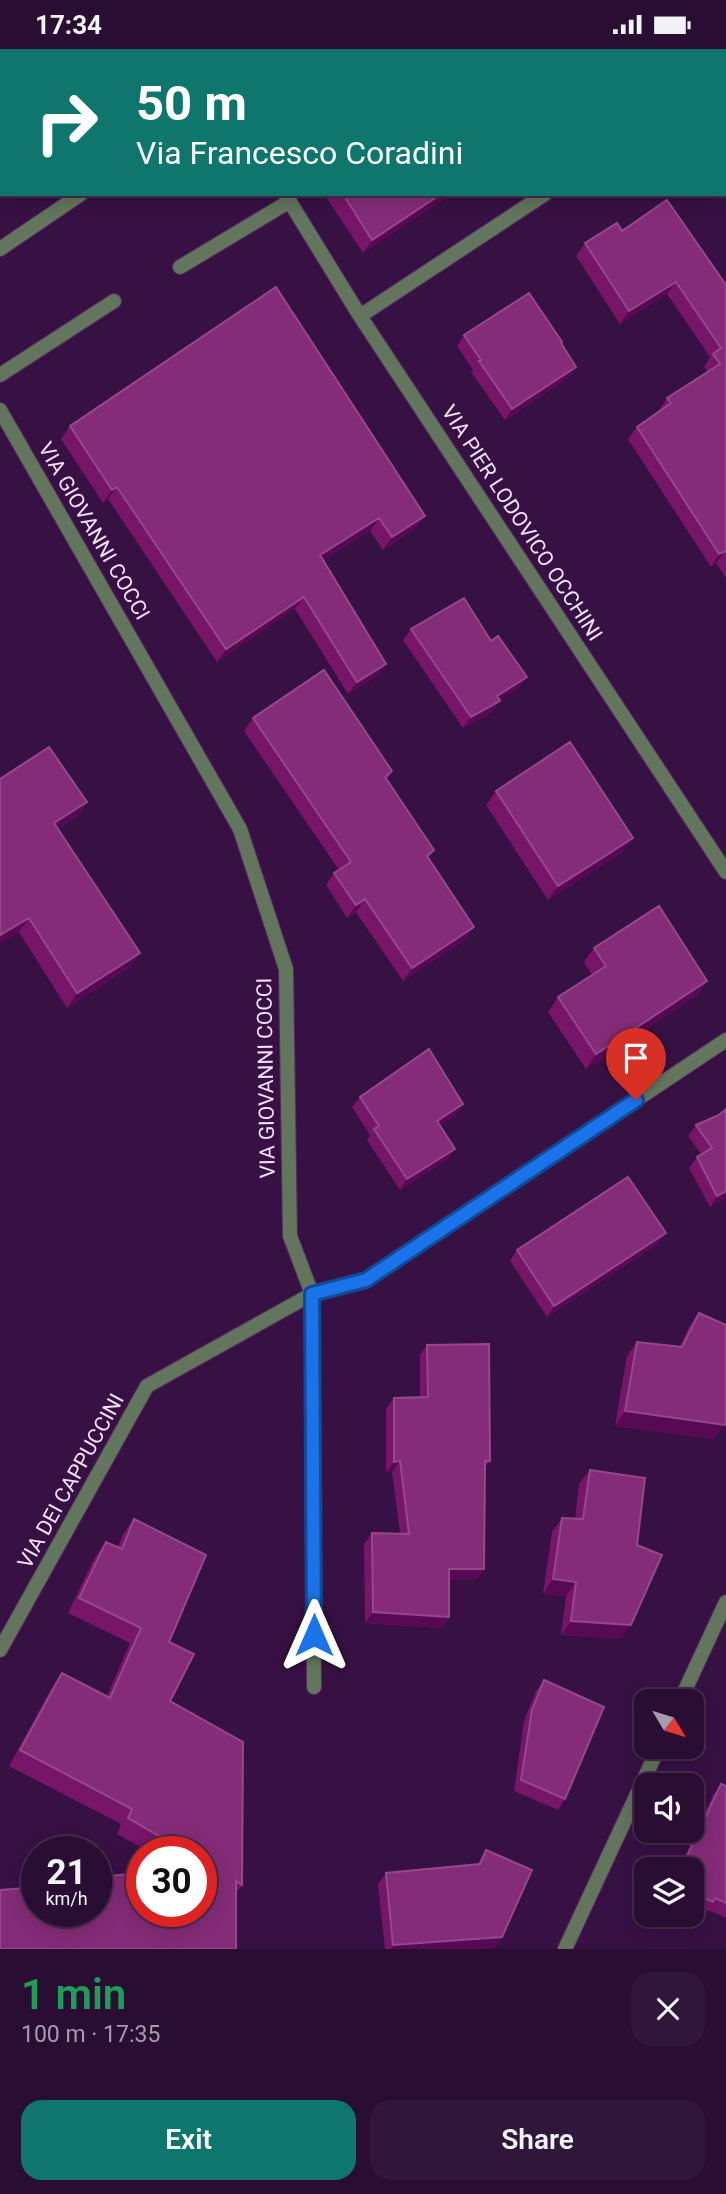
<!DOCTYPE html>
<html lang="en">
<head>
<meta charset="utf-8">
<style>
	:root { --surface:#290d33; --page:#31163b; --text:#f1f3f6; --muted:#a59cac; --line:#452d4e; --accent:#0f766e }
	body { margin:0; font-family:Roboto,sans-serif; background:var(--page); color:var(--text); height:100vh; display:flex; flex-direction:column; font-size:26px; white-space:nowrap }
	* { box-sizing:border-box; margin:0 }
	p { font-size:23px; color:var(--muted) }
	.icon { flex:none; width:38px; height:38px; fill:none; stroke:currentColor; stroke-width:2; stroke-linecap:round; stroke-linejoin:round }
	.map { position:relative; height:1900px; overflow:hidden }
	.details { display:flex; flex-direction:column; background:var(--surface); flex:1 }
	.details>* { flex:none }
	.top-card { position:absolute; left:0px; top:0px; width:726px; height:147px; box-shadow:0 4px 18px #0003,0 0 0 2px var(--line); background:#0f766e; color:#fff; overflow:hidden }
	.needle { width:46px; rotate:128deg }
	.tools { position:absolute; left:634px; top:1640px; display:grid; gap:14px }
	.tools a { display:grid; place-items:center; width:70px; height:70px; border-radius:14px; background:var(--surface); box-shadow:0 4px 18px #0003,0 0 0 2px var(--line); font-size:35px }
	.speed { position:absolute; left:21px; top:1787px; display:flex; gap:14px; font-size:35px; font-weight:700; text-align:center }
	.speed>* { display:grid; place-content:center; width:91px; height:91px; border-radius:50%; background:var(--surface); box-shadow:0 4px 18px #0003,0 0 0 2px var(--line); line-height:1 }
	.speed small { font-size:18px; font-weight:400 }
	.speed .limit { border:10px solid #d22; background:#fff; color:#111 }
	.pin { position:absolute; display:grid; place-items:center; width:60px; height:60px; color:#fff; margin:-72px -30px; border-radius:50% 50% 50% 0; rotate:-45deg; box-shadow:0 0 7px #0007 }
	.pin .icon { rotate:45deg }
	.me { position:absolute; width:77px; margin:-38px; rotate:0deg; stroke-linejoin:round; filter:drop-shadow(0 0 5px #0008) }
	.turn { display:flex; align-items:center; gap:24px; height:147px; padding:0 21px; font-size:32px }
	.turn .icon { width:91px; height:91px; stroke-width:2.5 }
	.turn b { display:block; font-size:49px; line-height:60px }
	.round { display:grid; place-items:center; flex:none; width:74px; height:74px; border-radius:21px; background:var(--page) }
	.head { display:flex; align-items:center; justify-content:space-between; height:119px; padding:0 21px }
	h1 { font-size:42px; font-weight:600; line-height:52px; color:#1e9e55 }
	.action { display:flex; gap:14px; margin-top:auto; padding:14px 21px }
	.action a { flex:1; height:80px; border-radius:21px; background:var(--accent); color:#fff; font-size:28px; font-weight:600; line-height:80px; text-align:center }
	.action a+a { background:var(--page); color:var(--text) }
	.status { display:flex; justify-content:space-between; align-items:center; height:49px; padding:0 35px; background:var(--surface); direction:ltr }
	.status svg { height:19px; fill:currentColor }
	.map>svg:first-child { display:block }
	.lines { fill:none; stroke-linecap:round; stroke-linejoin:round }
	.service-casing { stroke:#522e5e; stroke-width:16 }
	.minor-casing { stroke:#522e5e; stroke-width:16 }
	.tertiary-casing { stroke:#522e5e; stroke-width:16 }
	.service { stroke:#63755c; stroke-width:14 }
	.minor { stroke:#63755c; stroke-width:14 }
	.tertiary { stroke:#63755c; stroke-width:14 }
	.wall { fill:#771568 }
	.shaded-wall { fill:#570a53 }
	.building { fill:#842c78; stroke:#96488d; stroke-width:2 }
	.route-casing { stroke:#114b97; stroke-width:18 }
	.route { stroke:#1a73e8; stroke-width:12 }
	.labels { text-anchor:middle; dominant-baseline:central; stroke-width:5; stroke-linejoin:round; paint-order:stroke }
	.street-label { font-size:21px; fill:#f5e3fd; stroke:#371144 }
</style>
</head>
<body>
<div class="status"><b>17:34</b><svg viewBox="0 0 49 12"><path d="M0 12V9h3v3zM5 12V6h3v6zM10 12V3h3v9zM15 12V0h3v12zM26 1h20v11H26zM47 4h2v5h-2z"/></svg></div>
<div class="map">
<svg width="726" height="1900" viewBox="0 0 726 1900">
	<rect width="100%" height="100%" fill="#371144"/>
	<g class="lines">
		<g class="service-casing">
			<path id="service" d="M 180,218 L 290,152
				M 0,326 L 114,252"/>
		</g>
		<g class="minor-casing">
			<path id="minor" d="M 724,27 L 726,26
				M 285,145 L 360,267 L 726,823
				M 360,267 L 545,145
				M 0,361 L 240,780 L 286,920 L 290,1187 L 312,1245 L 314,1638
				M 0,1601 L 147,1337 L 312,1245 L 366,1231 L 726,991
				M 680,1652 L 726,1553
				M 565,1900 L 659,1698"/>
		</g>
		<g class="tertiary-casing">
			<path id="tertiary" d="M 302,2 L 305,0
				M 0,200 L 81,145"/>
		</g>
		<use href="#service" class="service"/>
		<use href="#minor" class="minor"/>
		<use href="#tertiary" class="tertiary"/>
	</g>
	<path class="wall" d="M 324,145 L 452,145 L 363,204 Z
		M 622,182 L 726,236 L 726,529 L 716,514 L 711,518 L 628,390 L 637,378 L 659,362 L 667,349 L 708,323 L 704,318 L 710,308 L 667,245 L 620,275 L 576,207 L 585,194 Z
		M 464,286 L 561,295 L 576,318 L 568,329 L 505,371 L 471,323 L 473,321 L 457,297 Z
		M 70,377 L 416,479 L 383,501 L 370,482 L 323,511 L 386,615 L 377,627 L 348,645 L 295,560 L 217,613 L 108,450 L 103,454 L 61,390 Z
		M 411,580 L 519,638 L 499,651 L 492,663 L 463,679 L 403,591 Z
		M 253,669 L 392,722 L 387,731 L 434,801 L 428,809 L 474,878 L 465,891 L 403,932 L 356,863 L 347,869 L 326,836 L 334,824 L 339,821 L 244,682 Z
		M 0,730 L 87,753 L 77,768 L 58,780 L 140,904 L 130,918 L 67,959 L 19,883 L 0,894 Z
		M 496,742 L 623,803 L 548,851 L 486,756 Z
		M 594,899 L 707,932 L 697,946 L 586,1020 L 548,963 L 558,948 L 592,926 L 584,913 Z
		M 360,1048 L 463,1055 L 456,1066 L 440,1076 L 455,1100 L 447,1111 L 400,1141 L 367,1091 L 370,1086 L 352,1058 Z
		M 726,1060 L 726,1149 L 710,1158 L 689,1119 L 697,1108 L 701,1105 L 688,1087 L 696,1076 L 719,1066 Z
		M 658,1195 L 547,1268 L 510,1212 L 517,1201 Z
		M 699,1264 L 714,1390 L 615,1377 L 627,1307 L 637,1293 L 680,1297 L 689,1278 Z
		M 427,1296 L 490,1412 L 485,1418 L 484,1520 L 476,1531 L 449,1531 L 449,1568 L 442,1579 L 365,1574 L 364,1495 L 372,1484 L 400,1484 L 392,1423 L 386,1423 L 386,1360 L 394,1349 L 420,1348 L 420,1306 Z
		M 590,1421 L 621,1590 L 561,1586 L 566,1547 L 543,1545 L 552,1483 L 562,1469 L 575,1470 L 579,1435 Z
		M 134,1470 L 169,1593 L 170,1652 L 242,1836 L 236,1844 L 201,1862 L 201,1802 L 148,1802 L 117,1785 L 121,1775 L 9,1717 L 51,1640 L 62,1624 L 107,1647 L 130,1594 L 68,1564 L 95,1508 L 106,1493 L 118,1498 L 123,1485 Z
		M 544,1631 L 565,1750 L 558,1761 L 514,1742 L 524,1672 L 536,1642 Z
		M 721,1735 L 726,1737 L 726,1869 L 708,1861 L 706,1864 L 691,1857 L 691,1820 L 679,1820 L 713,1746 Z
		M 486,1801 L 502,1888 L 494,1899 L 477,1900 L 385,1900 L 378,1835 L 386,1824 L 477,1816 Z"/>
	<path class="shaded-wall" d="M 441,145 L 452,145 L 363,204 L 372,191 Z
		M 676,233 L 667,245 L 620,275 L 629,262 Z
		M 576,318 L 568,329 L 505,371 L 512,360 Z
		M 117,438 L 108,450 L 103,454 L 112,441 Z
		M 425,467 L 416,479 L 383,501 L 392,488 Z
		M 379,469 L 370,482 L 311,518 L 320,506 Z
		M 725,502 L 716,514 L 711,518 L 719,505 Z
		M 304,548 L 295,560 L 217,613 L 226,600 Z
		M 386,615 L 377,627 L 348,645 L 357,633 Z
		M 527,628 L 519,638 L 489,657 L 497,647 Z
		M 500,652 L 492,663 L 463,679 L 471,668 Z
		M 87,753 L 77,768 L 44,789 L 54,774 Z
		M 633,789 L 623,803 L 548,851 L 558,837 Z
		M 365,850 L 356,863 L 347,869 L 356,856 Z
		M 29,869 L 19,883 L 0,894 L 0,886 Z
		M 474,878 L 465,891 L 403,932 L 412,919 Z
		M 140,904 L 130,918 L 67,959 L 77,944 Z
		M 707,932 L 697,946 L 586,1020 L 596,1005 Z
		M 463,1055 L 456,1066 L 429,1083 L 437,1072 Z
		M 455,1100 L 447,1111 L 400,1141 L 407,1130 Z
		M 726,1142 L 726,1149 L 710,1158 L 717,1147 Z
		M 666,1184 L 658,1195 L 547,1268 L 554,1257 Z
		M 625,1362 L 725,1376 L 714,1390 L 615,1377 Z
		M 400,1412 L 392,1423 L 386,1423 L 394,1413 Z
		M 449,1520 L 484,1520 L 476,1531 L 442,1531 Z
		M 553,1530 L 576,1533 L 566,1547 L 543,1545 Z
		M 373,1563 L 449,1568 L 442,1579 L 365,1574 Z
		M 571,1572 L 631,1576 L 621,1590 L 561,1586 Z
		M 502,1888 L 494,1899 L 477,1900 L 391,1900 L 393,1896 Z"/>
	<path class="building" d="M 90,0 L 196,0 L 197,2 L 89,2 Z
		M 455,0 L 542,0 L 543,2 L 452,2 Z
		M 2,30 L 2,118 L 0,119 L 0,31 Z
		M 343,145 L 441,145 L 372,191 Z
		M 667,151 L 726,236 L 726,503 L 725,502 L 719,505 L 637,378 L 671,354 L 667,349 L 720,315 L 713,305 L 721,299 L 676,233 L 629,262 L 585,194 L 617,174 L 622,182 Z
		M 276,238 L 425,467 L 392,488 L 379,469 L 320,506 L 386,615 L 357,633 L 304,548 L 226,600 L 117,438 L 112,441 L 70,377 Z
		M 529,244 L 562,293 L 561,294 L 576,318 L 512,360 L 479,312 L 481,311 L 464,286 Z
		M 464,549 L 491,592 L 498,587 L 527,628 L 497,647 L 500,652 L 471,668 L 411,580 Z
		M 324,621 L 392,722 L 385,728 L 434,801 L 427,807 L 474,878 L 412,919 L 365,850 L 356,856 L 334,824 L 351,813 L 253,669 Z
		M 570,693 L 633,789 L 558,837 L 496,742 Z
		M 49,698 L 87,753 L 54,774 L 140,904 L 77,944 L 29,869 L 0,886 L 0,730 Z
		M 659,857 L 707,932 L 596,1005 L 558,948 L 606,917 L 594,899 Z
		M 429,1000 L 463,1055 L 437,1072 L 455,1100 L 407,1130 L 374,1080 L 379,1077 L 360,1048 Z
		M 726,1060 L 726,1142 L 717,1147 L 697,1108 L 712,1099 L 696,1076 L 719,1066 Z
		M 628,1128 L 666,1184 L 554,1257 L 517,1201 Z
		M 699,1264 L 726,1276 L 726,1372 L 725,1376 L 625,1362 L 637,1293 L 682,1298 Z
		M 489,1295 L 490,1412 L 485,1412 L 484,1520 L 449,1520 L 449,1568 L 373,1563 L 372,1484 L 409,1485 L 400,1412 L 394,1413 L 394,1349 L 428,1348 L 427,1296 Z
		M 590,1421 L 645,1429 L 637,1496 L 662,1506 L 631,1576 L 571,1572 L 576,1533 L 553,1530 L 562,1469 L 583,1470 Z
		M 134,1470 L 206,1506 L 169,1593 L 194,1605 L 170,1652 L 243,1693 L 242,1836 L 236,1832 L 236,1900 L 0,1900 L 0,1841 L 37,1838 L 37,1862 L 96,1862 L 96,1828 L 142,1824 L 142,1862 L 201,1862 L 201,1818 L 210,1818 L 201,1812 L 201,1802 L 185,1802 L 128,1769 L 132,1760 L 20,1701 L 62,1624 L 110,1649 L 141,1579 L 79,1549 L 106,1493 L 122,1500 Z
		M 544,1631 L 604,1658 L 565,1750 L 521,1731 L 532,1661 Z
		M 721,1735 L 726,1737 L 726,1854 L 715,1849 L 713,1853 L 691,1843 L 691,1820 L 681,1820 Z
		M 486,1801 L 532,1821 L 502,1888 L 393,1896 L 386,1824 L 480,1815 Z"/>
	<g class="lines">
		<g class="route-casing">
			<path id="route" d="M 314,1586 L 312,1245 L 366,1231 L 636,1051"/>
		</g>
		<use href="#route" class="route"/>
	</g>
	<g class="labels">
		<g class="street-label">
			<text transform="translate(522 474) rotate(57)">VIA PIER LODOVICO OCCHINI</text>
			<text transform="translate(94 482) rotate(60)">VIA GIOVANNI COCCI</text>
			<text transform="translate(266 1029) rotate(-91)">VIA GIOVANNI COCCI</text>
			<text transform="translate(71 1432) rotate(-61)">VIA DEI CAPPUCCINI</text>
		</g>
	</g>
</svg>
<div class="tools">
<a><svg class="needle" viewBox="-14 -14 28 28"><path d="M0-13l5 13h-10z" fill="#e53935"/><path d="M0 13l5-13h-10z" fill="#a59cac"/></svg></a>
<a><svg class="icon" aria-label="sound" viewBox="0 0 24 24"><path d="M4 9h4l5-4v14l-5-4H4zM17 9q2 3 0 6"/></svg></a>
<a><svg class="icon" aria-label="layers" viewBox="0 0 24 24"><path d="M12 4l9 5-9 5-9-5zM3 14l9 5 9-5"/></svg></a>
</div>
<div class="speed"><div>21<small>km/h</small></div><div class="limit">30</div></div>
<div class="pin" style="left:636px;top:1051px;background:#d93025"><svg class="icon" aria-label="arrive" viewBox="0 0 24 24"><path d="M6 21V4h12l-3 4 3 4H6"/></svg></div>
<svg class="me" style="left:314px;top:1586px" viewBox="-20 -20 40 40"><path d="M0-17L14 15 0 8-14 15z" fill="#1a73e8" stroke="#fff" stroke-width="4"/></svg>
<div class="top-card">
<div class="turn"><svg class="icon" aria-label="right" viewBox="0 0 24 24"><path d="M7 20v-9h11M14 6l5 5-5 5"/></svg><div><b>50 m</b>Via Francesco Coradini</div></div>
</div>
</div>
<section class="details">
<div class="head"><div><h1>1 min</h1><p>100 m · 17:35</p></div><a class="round"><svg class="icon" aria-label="close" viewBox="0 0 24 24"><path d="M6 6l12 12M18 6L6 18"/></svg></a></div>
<div class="action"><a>Exit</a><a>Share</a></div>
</section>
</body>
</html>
